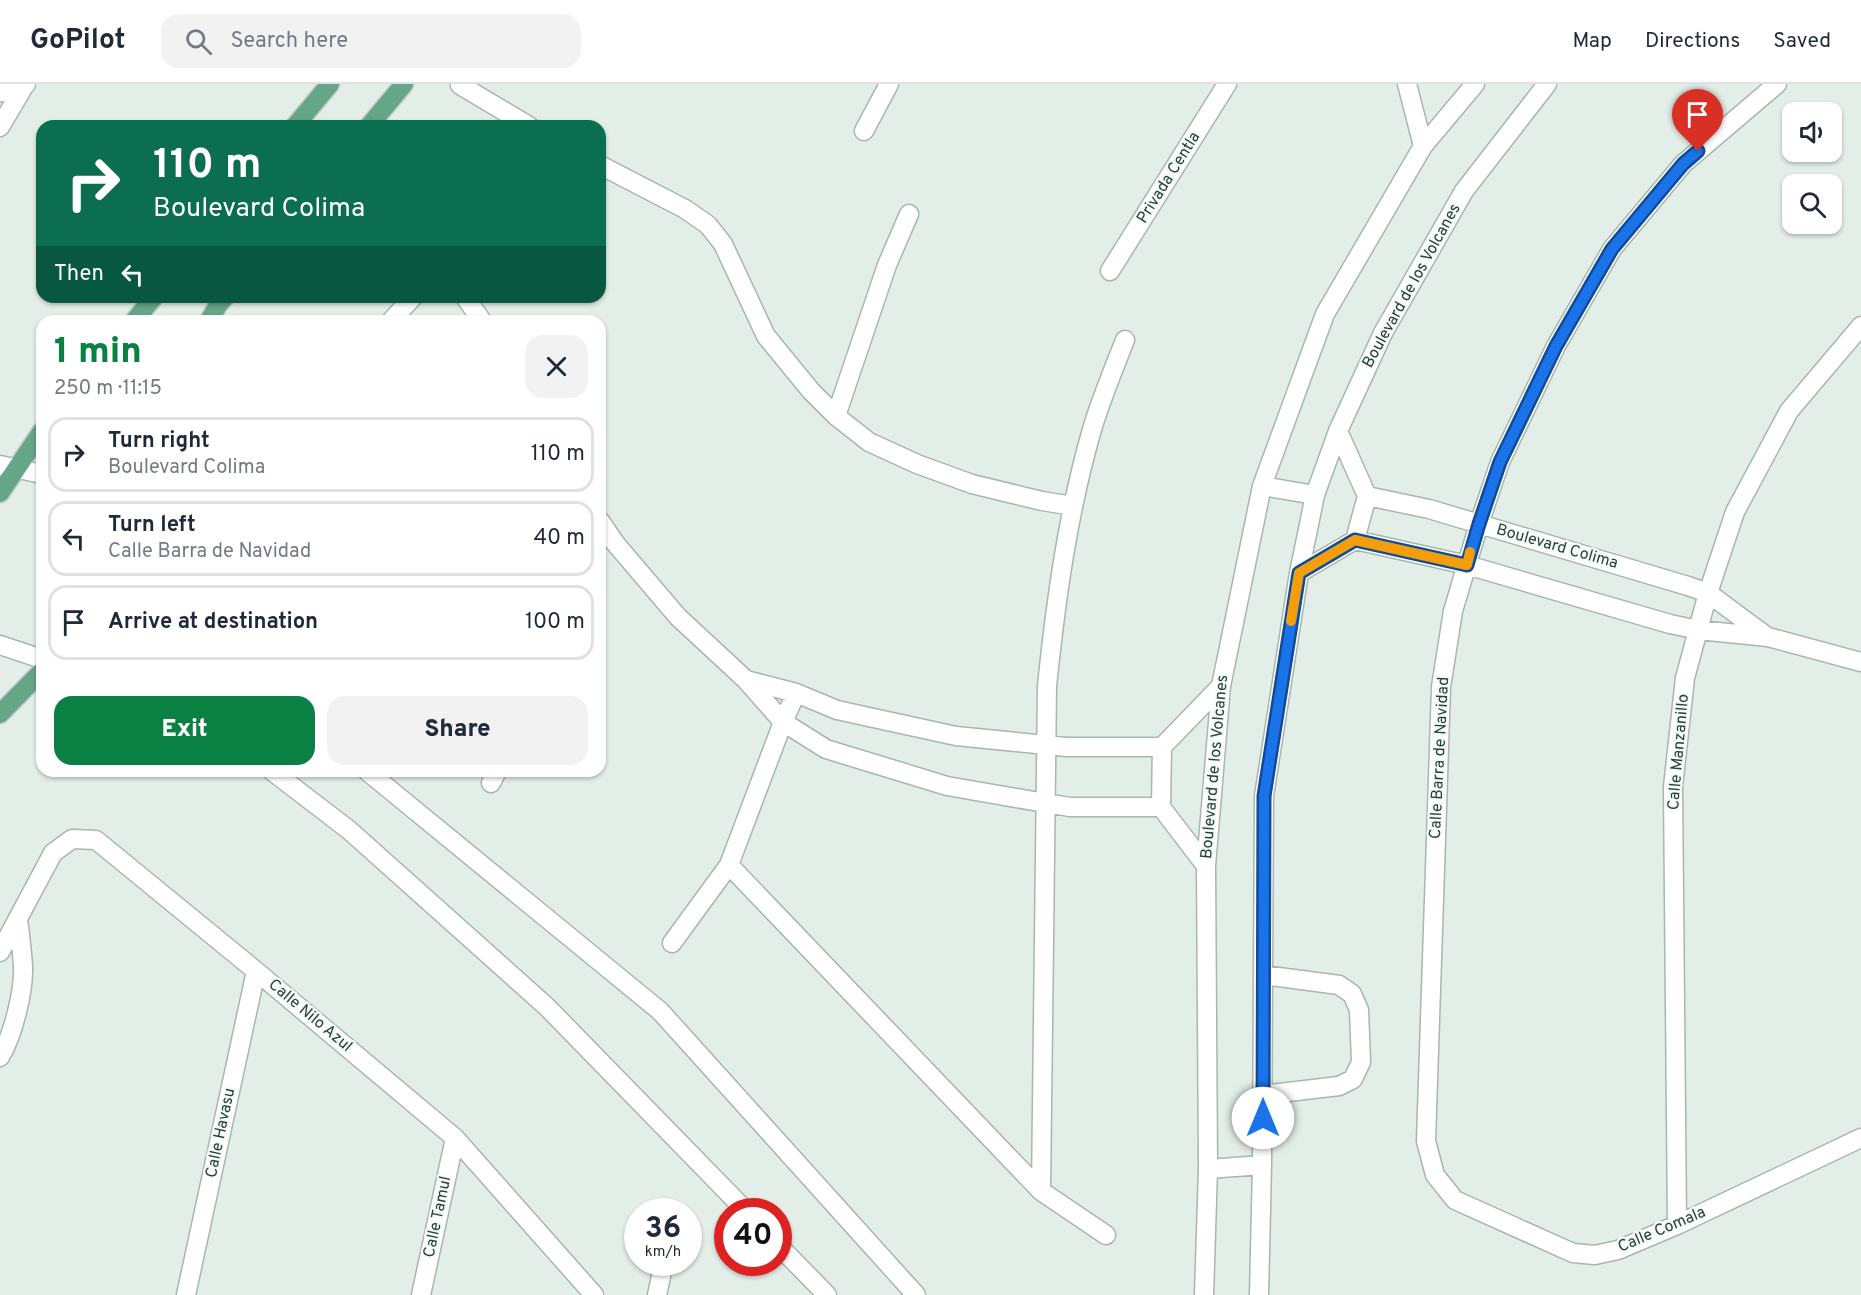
<!DOCTYPE html>
<html lang="en">
<head>
<meta charset="utf-8">
<style>
	:root { --surface:#fff; --page:#f2f2f3; --text:#1f2937; --muted:#747a83; --line:#e0e1e3; --accent:#0b8043 }
	body { margin:0; font-family:Overpass,sans-serif; background:var(--page); color:var(--text); height:100vh; display:flex; flex-direction:column; font-size:22px; white-space:nowrap }
	* { box-sizing:border-box; margin:0 }
	p { font-size:20px; color:var(--muted) }
	.icon { flex:none; width:33px; height:33px; fill:none; stroke:currentColor; stroke-width:2; stroke-linecap:round; stroke-linejoin:round }
	.map { position:relative; flex:1; overflow:hidden }
	.side { position:absolute; left:36px; top:231px; width:570px; height:462px; display:flex; flex-direction:column; background:var(--surface); border-radius:18px; box-shadow:0 2px 4px #0004 }
	.side>* { flex:none }
	.top-card { position:absolute; left:36px; top:36px; width:570px; height:183px; border-radius:18px; box-shadow:0 2px 4px #0004; background:#0b6e4f; color:#fff; overflow:hidden }
	.tools { position:absolute; left:1782px; top:18px; display:grid; gap:12px }
	.tools a { display:grid; place-items:center; width:60px; height:60px; border-radius:12px; background:var(--surface); box-shadow:0 2px 4px #0004; font-size:30px }
	.speed { position:absolute; left:624px; top:1114px; display:flex; gap:12px; font-size:30px; font-weight:700; text-align:center }
	.speed>* { display:grid; place-content:center; width:78px; height:78px; border-radius:50%; background:var(--surface); box-shadow:0 2px 4px #0004; line-height:1 }
	.speed small { font-size:15px; font-weight:400 }
	.speed .limit { border:9px solid #d22; background:#fff; color:#111 }
	.pin { position:absolute; display:grid; place-items:center; width:51px; height:51px; color:#fff; margin:-62px -26px; border-radius:50% 50% 50% 0; rotate:-45deg; box-shadow:0 0 6px #0007 }
	.pin .icon { rotate:45deg }
	.me { position:absolute; width:66px; margin:-33px; rotate:0deg; stroke-linejoin:round; filter:drop-shadow(0 0 4px #0008) }
	.turn { display:flex; align-items:center; gap:21px; height:126px; padding:0 18px; font-size:27px }
	.turn .icon { width:78px; height:78px; stroke-width:2.5 }
	.turn b { display:block; font-size:42px; line-height:51px }
	.then { display:flex; align-items:center; height:57px; padding:0 18px; background:#0003; gap:12px; font-size:22px }
	.round { display:grid; place-items:center; flex:none; width:63px; height:63px; border-radius:18px; background:var(--page) }
	.overview { display:flex; align-items:center; justify-content:space-between; height:102px; padding:0 18px }
	h1 { font-size:36px; font-weight:800; line-height:45px; color:var(--accent) }
	.button { display:flex; gap:12px; margin-top:auto; padding:12px 18px }
	.button a { flex:1; height:69px; border-radius:18px; background:var(--accent); color:#fff; font-size:24px; font-weight:800; line-height:69px; text-align:center }
	.button a+a { background:var(--page); color:var(--text) }
	ul { padding:0; list-style:none }
	li { display:flex; align-items:center; gap:18px; height:75px; margin:0 12px 9px; padding:0 6px; border:3px solid var(--line); border-radius:18px }
	li div { flex:1 }
	li b { display:block; font-size:22px }
	li em { font-style:normal }
	header { display:flex; align-items:center; gap:36px; box-sizing:border-box; height:84px; padding:0 30px; background:var(--surface); border-bottom:2px solid var(--line) }
	header strong { font-size:28px }
	nav { display:flex; gap:33px; margin-inline-start:auto; font-size:21px }
	.search { width:420px; height:54px; background:var(--page); display:flex; align-items:center; gap:15px; box-sizing:border-box; padding:0 21px; border-radius:18px; color:var(--muted); font-size:22px }
	.map>svg:first-child { display:block }
	.lines { fill:none; stroke-linecap:round; stroke-linejoin:round }
	.minor-casing { stroke:#a6b7ae; stroke-width:21 }
	.major-casing { stroke:#c1cac6; stroke-width:21 }
	.minor { stroke:#fff; stroke-width:18 }
	.major { stroke:#66a688; stroke-width:18 }
	.route-casing { stroke:#114b97; stroke-width:15 }
	.route { stroke:#1a73e8; stroke-width:10 }
	.slow { stroke:#f59e0b; stroke-width:10 }
	.labels { text-anchor:middle; dominant-baseline:central; stroke-width:4.5; stroke-linejoin:round; paint-order:stroke }
	.street-label { font-size:16px; fill:#224232; stroke:#f5faf7 }
</style>
</head>
<body>
<header>
<strong>GoPilot</strong>
<div class="search"><svg class="icon" aria-label="search" viewBox="0 0 24 24"><circle cx="10" cy="10" r="6"/><path d="M15 15l6 6"/></svg>Search here</div>
<nav><a>Map</a><a>Directions</a><a>Saved</a></nav>
</header>
<div class="map">
<svg width="1861" height="1211" viewBox="0 0 1861 1211">
	<rect width="100%" height="100%" fill="#e4eee8"/>
	<g class="lines">
		<g class="minor-casing">
			<path id="minor" d="M 1407,0 L 1423,62
				M 1777,0 L 1683,80 L 1612,165 L 1556,262 L 1500,378 L 1479,440 L 1453,527 L 1441,603 L 1426,1057 L 1435,1091 L 1455,1116 L 1573,1169 L 1595,1171 L 1618,1166 L 1677,1141 L 1861,1054
				M 460,1 L 529,42
				M 0,8 C 10,9 20,8 26,0
				M 0,43 L 23,4
				M 864,47 L 889,0
				M 600,81 L 685,125 L 708,141 L 723,160 L 766,252 L 811,307 L 836,332 L 869,358 L 917,380 L 972,400 L 1042,417 L 1073,422
				M 1110,187 L 1227,0
				M 465,213 L 482,237
				M 391,237 L 413,213
				M 836,332 L 887,181 L 909,130
				M 1338,347 L 1367,412 L 1429,425 L 1688,502 L 1708,509 L 1766,552
				M 0,381 L 42,390
				M 1262,402 L 1315,411
				M 600,437 L 615,459 L 678,533 L 746,596 L 783,638 L 826,665 L 947,702 L 1045,719 L 1070,723 L 1161,723 L 1206,782
				M 1355,456 L 1367,412
				M 1299,489 L 1355,456 L 1467,481 L 1670,540 L 1698,546 L 1768,553 L 1861,578
				M 0,561 L 42,575
				M 746,596 L 796,609 L 837,626 L 956,652 L 1067,663 L 1162,663 L 1221,602
				M 272,687 L 349,746 L 547,923 L 747,1128
				M 367,687 L 660,927 L 916,1211
				M 491,699 L 497,687
				M 1161,723 L 1162,663
				M 729,781 L 1041,1107 L 1106,1151
				M 672,859 L 729,781 L 783,638 L 796,609
				M 0,868 L 53,769 L 72,755 L 96,756 L 256,887 L 455,1054 L 594,1211
				M 0,973 C 13,951 24,908 23,882 C 22,867 20,851 18,835
				M 1263,1011 L 1339,1002 L 1353,995 L 1361,978 L 1359,926 L 1352,910 L 1339,901 L 1263,891
				M 1208,1085 L 1262,1081
				M 1041,1107 L 1047,602 C 1056,515 1068,427 1093,342 C 1102,313 1114,284 1125,256
				M 1677,1141 L 1673,703 L 1685,594 L 1708,509 L 1735,428 L 1789,327 L 1861,242
				M 778,1161 L 827,1211
				M 186,1211 L 256,887
				M 421,1211 L 455,1054
				M 657,1211 L 664,1179
				M 1204,1211 L 1208,1085 L 1206,782 L 1221,602 L 1262,402 L 1325,230 L 1423,62 L 1475,0
				M 1259,1211 L 1262,1081 L 1264,712 L 1299,489 L 1315,411 L 1338,347 L 1383,249 L 1464,107 L 1547,0"/>
		</g>
		<g class="major-casing">
			<path id="major" d="M 295,42 L 330,0
				M 369,42 L 404,0
				M 134,237 L 154,213
				M 209,237 L 218,221 L 225,213
				M 0,409 L 42,347
				M 0,630 L 42,587"/>
		</g>
		<use href="#minor" class="minor"/>
		<use href="#major" class="major"/>
	</g>
	<g class="lines">
		<g class="route-casing">
			<path id="route" d="M 1263,1034 L 1264,712 L 1299,489 L 1355,456 L 1467,481 L 1479,440 L 1500,378 L 1556,262 L 1612,165 L 1683,80 L 1698,67"/>
		</g>
		<use href="#route" class="route"/>
		<path class="slow" d="M 1291,537 L 1299,489 L 1355,456 L 1467,481 L 1470,468"/>
	</g>
	<g class="labels">
		<g class="street-label">
			<text transform="translate(1169 94) rotate(-58)">Privada Centla</text>
			<text transform="translate(1412 202) rotate(-61)">Boulevard de los Volcanes</text>
			<text transform="translate(1557 463) rotate(16)">Boulevard Colima</text>
			<text transform="translate(1679 668) rotate(-85)">Calle Manzanillo</text>
			<text transform="translate(1440 674) rotate(-87)">Calle Barra de Navidad</text>
			<text transform="translate(1215 683) rotate(-85)">Boulevard de los Volcanes</text>
			<text transform="translate(310 932) rotate(40)">Calle Nilo Azul</text>
			<text transform="translate(221 1049) rotate(-78)">Calle Havasu</text>
			<text transform="translate(438 1133) rotate(-78)">Calle Tamul</text>
			<text transform="translate(1662 1146) rotate(-23)">Calle Comala</text>
		</g>
	</g>
</svg>
<div class="tools">
<a><svg class="icon" aria-label="sound" viewBox="0 0 24 24"><path d="M4 9h4l5-4v14l-5-4H4zM17 9q2 3 0 6"/></svg></a>
<a><svg class="icon" aria-label="search" viewBox="0 0 24 24"><circle cx="10" cy="10" r="6"/><path d="M15 15l6 6"/></svg></a>
</div>
<div class="speed"><div>36<small>km/h</small></div><div class="limit">40</div></div>
<div class="pin" style="left:1698px;top:67px;background:#d93025"><svg class="icon" aria-label="arrive" viewBox="0 0 24 24"><path d="M6 21V4h12l-3 4 3 4H6"/></svg></div>
<svg class="me" style="left:1263px;top:1034px" viewBox="-20 -20 40 40"><circle r="19" fill="#fff"/><path d="M0-13L10 11 0 6-10 11z" fill="#1a73e8"/></svg>
<div class="top-card">
<div class="turn"><svg class="icon" aria-label="right" viewBox="0 0 24 24"><path d="M7 20v-9h11M14 6l5 5-5 5"/></svg><div><b>110 m</b>Boulevard Colima</div></div>
<div class="then">Then<svg class="icon" aria-label="left" viewBox="0 0 24 24"><path d="M17 20v-9H6M10 6l-5 5 5 5"/></svg></div>
</div>
<section class="side">
<div class="overview"><div><h1>1 min</h1><p>250 m · 11:15</p></div><a class="round"><svg class="icon" aria-label="close" viewBox="0 0 24 24"><path d="M6 6l12 12M18 6L6 18"/></svg></a></div>
<ul>
<li><svg class="icon" aria-label="right" viewBox="0 0 24 24"><path d="M7 20v-9h11M14 6l5 5-5 5"/></svg><div><b>Turn right</b><p>Boulevard Colima</p></div><em>110 m</em></li>
<li><svg class="icon" aria-label="left" viewBox="0 0 24 24"><path d="M17 20v-9H6M10 6l-5 5 5 5"/></svg><div><b>Turn left</b><p>Calle Barra de Navidad</p></div><em>40 m</em></li>
<li><svg class="icon" aria-label="arrive" viewBox="0 0 24 24"><path d="M6 21V4h12l-3 4 3 4H6"/></svg><div><b>Arrive at destination</b></div><em>100 m</em></li>
</ul>
<div class="button"><a>Exit</a><a>Share</a></div>
</section>
</div>
</body>
</html>
